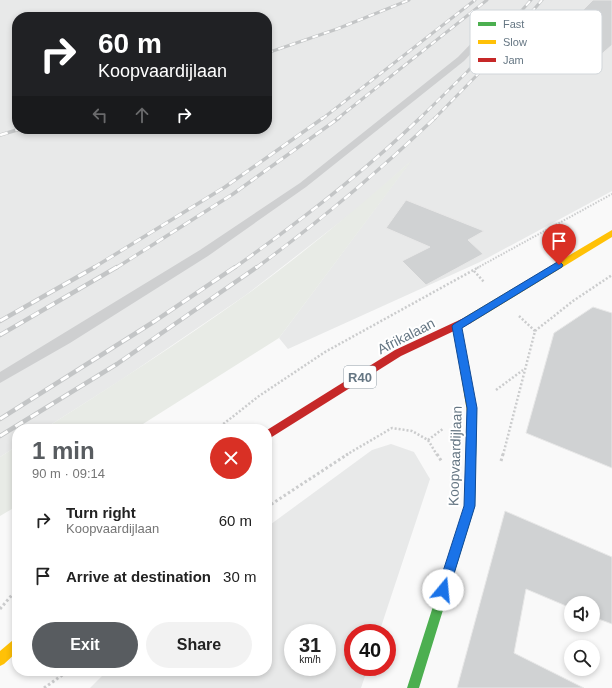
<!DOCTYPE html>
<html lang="en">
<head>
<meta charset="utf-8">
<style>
	:root { --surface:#fff; --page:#f2f2f2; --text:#222; --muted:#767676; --accent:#585c60 }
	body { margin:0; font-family:Helvetica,sans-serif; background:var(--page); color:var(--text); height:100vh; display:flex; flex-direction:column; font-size:15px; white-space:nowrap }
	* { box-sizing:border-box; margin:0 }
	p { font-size:13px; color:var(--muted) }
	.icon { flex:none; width:22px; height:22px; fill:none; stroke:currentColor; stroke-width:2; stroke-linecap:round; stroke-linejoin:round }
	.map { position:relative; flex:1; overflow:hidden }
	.sheet { position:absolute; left:12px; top:424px; width:260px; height:252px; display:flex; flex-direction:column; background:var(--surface); border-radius:16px; box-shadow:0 2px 6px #0003 }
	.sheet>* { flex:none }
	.guide { position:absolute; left:12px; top:12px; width:260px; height:122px; border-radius:16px; box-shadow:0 2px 6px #0003; background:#202124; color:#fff; overflow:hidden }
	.buttons { position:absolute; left:564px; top:596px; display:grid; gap:8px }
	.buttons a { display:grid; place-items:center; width:36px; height:36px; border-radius:50%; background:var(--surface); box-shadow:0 2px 6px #0003; font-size:20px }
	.speed { position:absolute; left:284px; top:624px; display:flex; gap:8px; font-size:20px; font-weight:700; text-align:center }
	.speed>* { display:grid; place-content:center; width:52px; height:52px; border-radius:50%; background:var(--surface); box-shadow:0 2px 6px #0003; line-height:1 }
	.speed small { font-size:10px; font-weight:400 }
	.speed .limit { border:6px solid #d22; background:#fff; color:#111 }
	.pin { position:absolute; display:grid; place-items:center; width:34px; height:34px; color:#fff; margin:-41px -17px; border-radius:50% 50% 50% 0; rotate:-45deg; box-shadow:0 0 4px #0007 }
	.pin .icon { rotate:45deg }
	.me { position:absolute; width:44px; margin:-22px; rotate:17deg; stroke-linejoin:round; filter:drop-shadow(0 0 3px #0008) }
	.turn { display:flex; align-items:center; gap:14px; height:84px; padding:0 20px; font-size:18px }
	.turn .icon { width:52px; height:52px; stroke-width:2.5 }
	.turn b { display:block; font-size:28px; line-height:34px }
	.lanes { display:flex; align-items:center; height:38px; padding:0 20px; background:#0003; justify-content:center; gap:20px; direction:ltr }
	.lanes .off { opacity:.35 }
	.round { display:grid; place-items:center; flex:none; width:42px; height:42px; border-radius:21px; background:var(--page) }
	.headline { display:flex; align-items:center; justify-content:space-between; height:68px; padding:0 20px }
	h1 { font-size:24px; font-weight:600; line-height:30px; color:var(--accent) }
	.action { display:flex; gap:8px; margin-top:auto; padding:8px 20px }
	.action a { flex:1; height:46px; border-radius:24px; background:var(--accent); color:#fff; font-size:16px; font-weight:600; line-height:46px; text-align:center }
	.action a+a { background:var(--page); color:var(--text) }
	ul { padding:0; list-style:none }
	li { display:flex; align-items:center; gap:12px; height:56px; padding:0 20px }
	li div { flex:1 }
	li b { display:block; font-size:15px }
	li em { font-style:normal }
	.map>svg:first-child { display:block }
	.built { fill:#e8e9e9; fill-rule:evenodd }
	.green { fill:#e8ebe6 }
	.building { fill:#d0d2d3; stroke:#e8e8e8 }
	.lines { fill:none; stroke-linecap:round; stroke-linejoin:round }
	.path-far2 { stroke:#cbcccd; stroke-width:2; stroke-dasharray:1.5 1.5; stroke-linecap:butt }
	.path-far1 { stroke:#cbcccd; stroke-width:2.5; stroke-dasharray:2 2; stroke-linecap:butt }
	.path { stroke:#cbcccd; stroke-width:3; stroke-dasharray:2.5 2.5; stroke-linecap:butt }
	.lane { fill:#cecfd0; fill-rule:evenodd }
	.fast { fill:#4caf50; fill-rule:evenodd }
	.slow { fill:#ffc107; fill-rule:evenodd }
	.jam { fill:#c62828; fill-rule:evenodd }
	.rail-far2-casing { stroke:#c3c5c6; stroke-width:3 }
	.rail-far1-casing { stroke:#c3c5c6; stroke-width:3.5 }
	.rail-casing { stroke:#c3c5c6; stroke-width:4.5 }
	.rail-far2 { stroke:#fff; stroke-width:2; stroke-dasharray:6; stroke-linecap:butt }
	.rail-far1 { stroke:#fff; stroke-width:2.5; stroke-dasharray:8; stroke-linecap:butt }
	.rail { stroke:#fff; stroke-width:3; stroke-dasharray:9; stroke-linecap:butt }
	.route { fill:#1a73e8; stroke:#114b97 }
	.labels { text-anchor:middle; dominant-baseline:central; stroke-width:4; stroke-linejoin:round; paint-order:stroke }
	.shield { fill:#fff; stroke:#939fa8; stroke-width:1 }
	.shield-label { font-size:13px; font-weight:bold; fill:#657683 }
	.street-label { font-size:14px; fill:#657683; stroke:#fff }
	.key { fill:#fff; stroke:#d1d6da; stroke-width:1 }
	.key-label { font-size:11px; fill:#657683 }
</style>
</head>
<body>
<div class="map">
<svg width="612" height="688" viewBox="0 0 612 688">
	<rect width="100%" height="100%" fill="#f9f9f9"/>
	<path class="built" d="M 0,0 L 612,0 L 612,191 L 480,262 L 288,349 L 279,338 L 410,162 L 362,205 L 246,295 L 121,380 L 44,429 L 17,429 L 17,446 L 0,457 ZM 17,17 L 267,17 L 267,129 L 17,129 Z
		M 391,444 L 414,452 L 430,479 L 379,633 L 353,633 L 353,667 L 368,667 L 361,688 L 90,688 L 107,671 L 267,671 L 267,527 L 372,450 ZM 293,633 L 327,633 L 327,667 L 293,667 Z"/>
	<path class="green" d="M 412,160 L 279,338 L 135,429 L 44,429 C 112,386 180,342 246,295 C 304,253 359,207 412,160 Z
		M 17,446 L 17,506 L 0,516 L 0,457 Z"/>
	<path class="building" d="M 593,0 L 612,0 L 612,45 L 579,74 L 538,57 L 567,34 L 561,32 Z
		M 406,200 L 484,231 L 468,240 L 483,254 L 426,285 L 402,261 L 430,247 L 386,228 Z
		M 593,307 L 612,313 L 612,468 L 526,433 L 554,333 Z
		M 505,511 L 612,557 L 612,624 L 593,617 L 593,603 L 571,603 L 571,608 L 526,589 L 514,653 L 584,688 L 457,688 Z"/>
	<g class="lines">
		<path class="path-far2" d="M 477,268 L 612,194"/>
		<path class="path-far1" d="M 474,271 L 484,282
			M 519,316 L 535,331
			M 496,390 L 523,370
			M 217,429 L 259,396 L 325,352 L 479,267
			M 428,440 L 444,428
			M 346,455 L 392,428 L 412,431 L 428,440 L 437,455
			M 503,455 L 535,331 L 573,301 L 612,275"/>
		<path class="path" d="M 437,454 L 442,462
			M 501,461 L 503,454
			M 267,507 L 348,454
			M 0,609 L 17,589
			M 44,688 L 68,671"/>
		<path class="lane" d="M 488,26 L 495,28 L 464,61 L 306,187 L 208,256 L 70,343 L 0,383 L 0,372 L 200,250 L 300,183 L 458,57 Z"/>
		<path class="fast" d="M 472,408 L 475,409 L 477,412 L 475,506 L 419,688 L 407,688 L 465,506 L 467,412 L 469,409 Z"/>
		<path class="slow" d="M 612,230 L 612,237 L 471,323 L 465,323 L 464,320 L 465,317 Z
			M 457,322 L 460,323 L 461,326 L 477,412 L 475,415 L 472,416 L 469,415 L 467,412 L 453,326 L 454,323 Z
			M 17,638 L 17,652 L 4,664 L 0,666 L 0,651 L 13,640 Z"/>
		<path class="jam" d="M 468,316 L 471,317 L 472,320 L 471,323 L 401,356 L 267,440 L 267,430 L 395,350 Z"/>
		<g class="rail-far2-casing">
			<path id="rail-far2" d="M 267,53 L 337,29 L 409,0
				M 322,119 L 475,0
				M 337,119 L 487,0
				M 419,119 L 468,71 L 531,0
				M 434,119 L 482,70 L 542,0"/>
		</g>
		<g class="rail-far1-casing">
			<path id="rail-far1" d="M 0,135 L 20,129
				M 93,268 L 225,187 L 323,118
				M 116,268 L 233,194 L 339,118
				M 234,268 C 299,222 363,173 420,118
				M 256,268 C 319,222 378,172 435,118"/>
		</g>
		<g class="rail-casing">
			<path id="rail" d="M 0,321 L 95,267
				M 0,335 L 117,267
				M 0,419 L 155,321 L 235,267
				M 0,436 L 117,364 L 257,267"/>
		</g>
		<use href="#rail-far2" class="rail-far2"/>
		<use href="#rail-far1" class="rail-far1"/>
		<use href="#rail" class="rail"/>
	</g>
	<path class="route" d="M 559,261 L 563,265 L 562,267 L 462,328 L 477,408 L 475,506 L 449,590 L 447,594 L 443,596 L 439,594 L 437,590 L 464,506 L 467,408 L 452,326 L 454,324 Z"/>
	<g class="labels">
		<rect class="shield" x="344" y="366" width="32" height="22" rx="3"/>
		<g class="shield-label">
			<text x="360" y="377">R40</text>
		</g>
		<g class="street-label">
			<text transform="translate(406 336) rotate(-27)">Afrikalaan</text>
			<text transform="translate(455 456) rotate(-88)">Koopvaardijlaan</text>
		</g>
	</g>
	<rect x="470" y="10" width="132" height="64" rx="6" class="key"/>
	<rect x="478" y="22" width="18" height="4" fill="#4caf50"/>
	<rect x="478" y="40" width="18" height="4" fill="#ffc107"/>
	<rect x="478" y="58" width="18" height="4" fill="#c62828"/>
	<g class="key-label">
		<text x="503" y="28">Fast</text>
		<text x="503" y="46">Slow</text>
		<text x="503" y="64">Jam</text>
	</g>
</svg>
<div class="buttons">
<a><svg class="icon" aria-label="sound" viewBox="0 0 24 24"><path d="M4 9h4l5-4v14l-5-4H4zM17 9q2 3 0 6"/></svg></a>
<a><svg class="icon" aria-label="search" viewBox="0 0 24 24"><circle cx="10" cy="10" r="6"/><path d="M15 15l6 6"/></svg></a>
</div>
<div class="speed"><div>31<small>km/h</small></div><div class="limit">40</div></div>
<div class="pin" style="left:559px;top:265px;background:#d93025"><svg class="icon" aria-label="arrive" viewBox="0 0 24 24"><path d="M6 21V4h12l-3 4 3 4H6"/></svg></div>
<svg class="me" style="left:443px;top:590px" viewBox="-20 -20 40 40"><circle r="19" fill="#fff"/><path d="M0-13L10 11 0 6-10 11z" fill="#1a73e8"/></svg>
<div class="guide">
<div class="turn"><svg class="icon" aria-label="right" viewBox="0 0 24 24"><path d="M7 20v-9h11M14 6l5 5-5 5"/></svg><div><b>60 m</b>Koopvaardijlaan</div></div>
<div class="lanes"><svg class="icon off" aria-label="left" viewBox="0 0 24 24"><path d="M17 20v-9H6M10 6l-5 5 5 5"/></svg><svg class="icon off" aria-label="ahead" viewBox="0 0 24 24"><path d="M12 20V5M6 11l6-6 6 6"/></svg><svg class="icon" aria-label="right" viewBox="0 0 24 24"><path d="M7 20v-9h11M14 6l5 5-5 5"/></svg></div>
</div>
<section class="sheet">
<div class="headline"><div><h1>1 min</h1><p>90 m · 09:14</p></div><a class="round" style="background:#d93025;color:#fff"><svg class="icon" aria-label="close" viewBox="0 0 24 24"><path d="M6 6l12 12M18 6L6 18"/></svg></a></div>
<ul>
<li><svg class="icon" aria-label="right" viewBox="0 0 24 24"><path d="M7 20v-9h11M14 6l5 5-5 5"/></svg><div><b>Turn right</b><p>Koopvaardijlaan</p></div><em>60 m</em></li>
<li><svg class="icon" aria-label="arrive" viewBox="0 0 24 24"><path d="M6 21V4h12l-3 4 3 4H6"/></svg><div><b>Arrive at destination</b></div><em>30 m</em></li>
</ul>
<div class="action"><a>Exit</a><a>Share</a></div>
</section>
</div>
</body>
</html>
